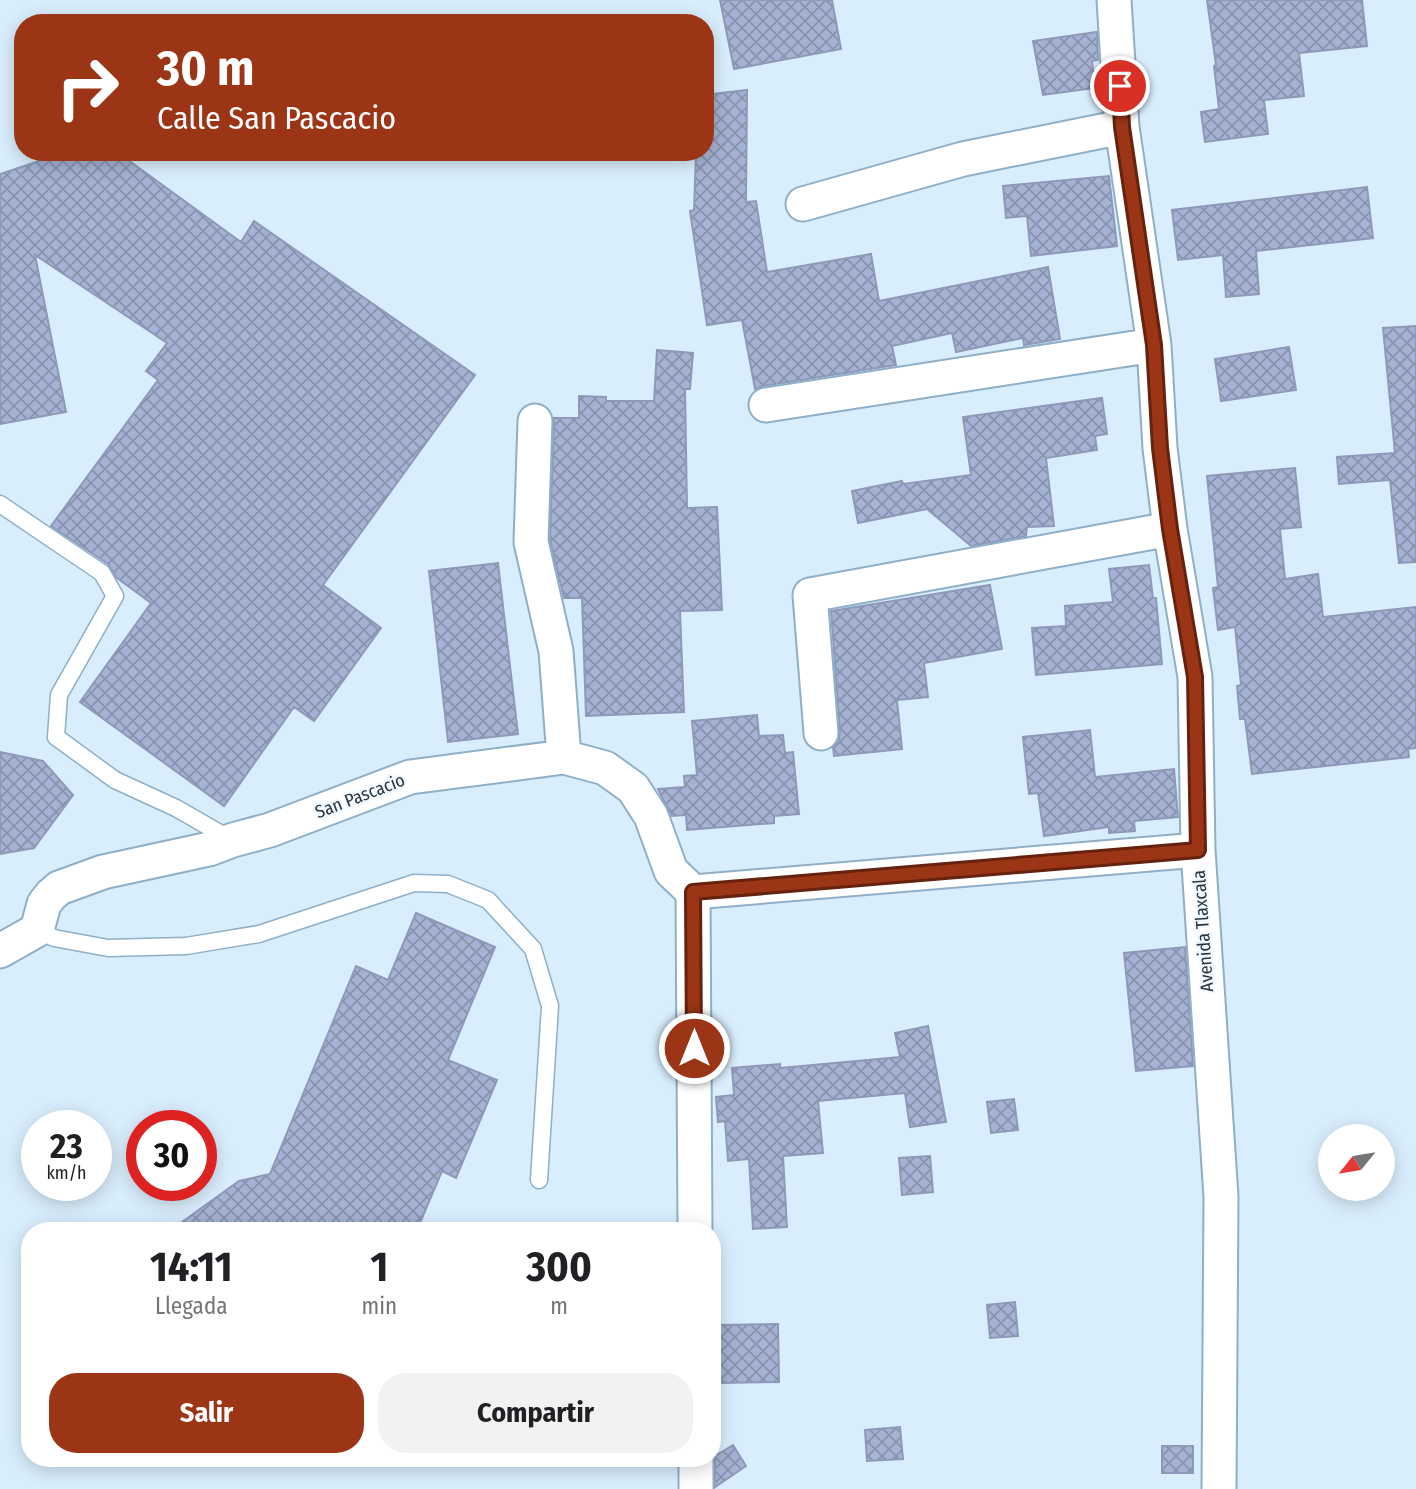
<!DOCTYPE html>
<html lang="es">
<head>
<meta charset="utf-8">
<style>
	:root { --surface:#fff; --page:#f2f2f2; --text:#202124; --muted:#757577; --accent:#9c3516 }
	body { margin:0; font-family:"Fira Sans Condensed",sans-serif; background:var(--page); color:var(--text); height:100vh; display:flex; flex-direction:column; font-size:26px; white-space:nowrap }
	* { box-sizing:border-box; margin:0 }
	p { font-size:23px; color:var(--muted) }
	.icon { flex:none; width:38px; height:38px; fill:none; stroke:currentColor; stroke-width:2; stroke-linecap:round; stroke-linejoin:round }
	.map { position:relative; flex:1; overflow:hidden }
	.panel { position:absolute; left:21px; top:1222px; width:700px; height:245px; display:flex; flex-direction:column; background:var(--surface); border-radius:28px; box-shadow:0 4px 18px #0003 }
	.panel>* { flex:none }
	.top-card { position:absolute; left:14px; top:14px; width:700px; height:147px; border-radius:28px; box-shadow:0 4px 18px #0003; background:#9c3516; color:#fff; overflow:hidden }
	.needle { width:46px; rotate:240deg }
	.controls { position:absolute; left:1318px; top:1124px; display:grid; gap:14px }
	.controls a { display:grid; place-items:center; width:77px; height:77px; border-radius:50%; background:var(--surface); box-shadow:0 4px 18px #0003; font-size:35px }
	.speed { position:absolute; left:21px; top:1110px; display:flex; gap:14px; font-size:35px; font-weight:700; text-align:center }
	.speed>* { display:grid; place-content:center; width:91px; height:91px; border-radius:50%; background:var(--surface); box-shadow:0 4px 18px #0003; line-height:1 }
	.speed small { font-size:18px; font-weight:400 }
	.speed .limit { border:10px solid #d22; background:#fff; color:#111 }
	.pin { position:absolute; display:grid; place-items:center; width:60px; height:60px; color:#fff; margin:-30px; border:4px solid #fff; border-radius:50%; box-shadow:0 2px 7px #0007 }
	.me { position:absolute; width:77px; margin:-38px; rotate:0deg; stroke-linejoin:round; filter:drop-shadow(0 0 5px #0008) }
	.turn { display:flex; align-items:center; gap:24px; height:147px; padding:0 28px; font-size:32px }
	.turn .icon { width:91px; height:91px; stroke-width:2.5 }
	.turn b { display:block; font-size:49px; line-height:60px }
	.eta { display:flex; justify-content:space-evenly; align-items:center; height:119px; text-align:center }
	.eta b { font-size:42px; font-weight:700; line-height:49px }
	.cta { display:flex; gap:14px; margin-top:auto; padding:14px 28px }
	.cta a { flex:1; height:80px; border-radius:28px; background:var(--accent); color:#fff; font-size:28px; font-weight:700; line-height:80px; text-align:center }
	.cta a+a { background:var(--page); color:var(--text) }
	.map>svg:first-child { display:block }
	.building { fill:url(#building-cross-hatch); stroke:#8e99ba; stroke-width:2 }
	.lines { fill:none; stroke-linecap:round; stroke-linejoin:round }
	.lane-casing { stroke:#8eafc7; stroke-width:19 }
	.street-casing { stroke:#8eafc7; stroke-width:37 }
	.lane { stroke:#fff; stroke-width:16 }
	.street { stroke:#fff; stroke-width:33 }
	.route-casing { stroke:#65220e; stroke-width:18 }
	.route { stroke:#9c3516; stroke-width:12 }
	.labels { text-anchor:middle; dominant-baseline:central; stroke-width:5; stroke-linejoin:round; paint-order:stroke }
	.street-label { font-size:18px; fill:#283640; stroke:#f2f9fe }
</style>
</head>
<body>
<div class="map">
<svg width="1416" height="1489" viewBox="0 0 1416 1489">
	<defs>
		<pattern id="building-cross-hatch" width="8" height="8" patternUnits="userSpaceOnUse" patternTransform="scale(1.75)"><rect width="8" height="8" fill="#a6b2d3"/><path d="M0 0l8 8M0 8l8-8" fill="none" stroke="#8792ad"/></pattern>
	</defs>
	<rect width="100%" height="100%" fill="#d9eefd"/>
	<path class="building" d="M 720,0 L 832,0 L 841,49 L 734,69 Z
		M 1207,0 L 1362,0 L 1367,46 L 1299,53 L 1304,96 L 1264,100 L 1268,134 L 1205,142 L 1201,112 L 1219,109 L 1214,66 L 1216,65 Z
		M 1097,32 L 1098,60 L 1092,61 L 1095,88 L 1043,95 L 1033,41 Z
		M 747,90 L 746,202 L 756,201 L 767,272 L 871,254 L 879,301 L 1048,267 L 1060,339 L 1024,345 L 1023,338 L 956,352 L 952,333 L 892,346 L 896,365 L 763,386 L 755,389 L 742,320 L 707,325 L 690,211 L 694,210 L 696,152 L 705,152 L 705,95 Z
		M 66,152 L 117,152 L 241,242 L 254,221 L 475,375 L 323,585 L 381,628 L 314,721 L 294,707 L 224,806 L 80,702 L 151,603 L 117,578 L 108,564 L 51,526 L 158,380 L 146,371 L 167,343 L 35,255 L 66,412 L 0,424 L 0,174 Z
		M 1109,176 L 1117,246 L 1031,256 L 1027,216 L 1006,218 L 1003,186 Z
		M 1367,187 L 1373,238 L 1256,251 L 1259,294 L 1226,297 L 1223,255 L 1178,260 L 1172,210 Z
		M 1416,326 L 1416,562 L 1399,563 L 1390,480 L 1339,484 L 1337,457 L 1395,453 L 1383,328 Z
		M 1289,347 L 1296,390 L 1221,401 L 1215,359 Z
		M 657,350 L 693,353 L 690,389 L 685,389 L 687,508 L 717,507 L 722,610 L 680,611 L 684,712 L 586,716 L 582,598 L 564,598 L 550,540 L 554,418 L 579,418 L 579,396 L 606,397 L 606,401 L 654,401 Z
		M 1102,398 L 1107,434 L 1095,436 L 1097,450 L 1046,458 L 1054,526 L 1027,527 L 1026,536 L 971,546 L 927,509 L 858,523 L 852,491 L 902,481 L 903,484 L 971,475 L 963,417 Z
		M 1295,468 L 1301,527 L 1280,529 L 1285,579 L 1318,574 L 1323,617 L 1416,607 L 1416,748 L 1408,749 L 1409,757 L 1252,774 L 1245,719 L 1240,719 L 1237,686 L 1241,685 L 1235,627 L 1218,630 L 1213,588 L 1218,587 L 1207,476 Z
		M 498,563 L 518,734 L 448,742 L 429,571 Z
		M 1149,565 L 1153,598 L 1156,598 L 1162,664 L 1036,675 L 1032,628 L 1066,626 L 1065,606 L 1113,602 L 1109,569 Z
		M 990,585 L 1002,649 L 924,663 L 928,697 L 897,700 L 902,749 L 834,756 L 833,747 L 839,741 L 840,731 L 831,611 Z
		M 757,715 L 759,736 L 783,735 L 785,753 L 793,752 L 799,814 L 774,816 L 774,823 L 687,830 L 686,815 L 671,816 L 658,789 L 685,787 L 684,776 L 697,775 L 692,721 Z
		M 1090,730 L 1095,777 L 1174,769 L 1178,817 L 1134,821 L 1135,831 L 1109,833 L 1109,827 L 1044,836 L 1038,793 L 1029,794 L 1023,737 Z
		M 0,752 L 43,761 L 73,795 L 34,848 L 0,854 Z
		M 416,913 L 495,947 L 448,1060 L 497,1080 L 456,1178 L 442,1171 L 417,1230 L 171,1230 L 239,1181 L 270,1174 L 356,966 L 388,980 Z
		M 1185,947 L 1193,1066 L 1136,1071 L 1124,953 Z
		M 928,1026 L 946,1122 L 910,1127 L 905,1093 L 818,1101 L 823,1153 L 783,1156 L 787,1227 L 753,1229 L 749,1159 L 728,1161 L 725,1121 L 718,1122 L 716,1097 L 734,1095 L 732,1068 L 780,1064 L 780,1068 L 900,1057 L 895,1033 Z
		M 1014,1099 L 1018,1130 L 991,1133 L 987,1102 Z
		M 930,1156 L 933,1192 L 902,1195 L 899,1158 Z
		M 1015,1302 L 1018,1336 L 990,1338 L 987,1305 Z
		M 778,1324 L 779,1382 L 716,1383 L 715,1325 Z
		M 900,1427 L 903,1459 L 867,1461 L 865,1430 Z
		M 733,1445 L 746,1466 L 715,1487 L 715,1456 Z
		M 1162,1446 L 1193,1446 L 1193,1473 L 1162,1473 Z"/>
	<g class="lines">
		<g class="lane-casing">
			<path id="lane" d="M 0,504 L 102,573 L 115,596 L 59,695 L 56,737 L 115,780 L 176,808 L 230,839
				M 37,930 L 54,938 L 108,948 L 186,946 L 259,934 L 414,883 L 448,884 L 488,900 L 533,949 L 550,1006 L 539,1180"/>
		</g>
		<g class="street-casing">
			<path id="street" d="M 1114,0 L 1122,127 L 1154,345 L 1160,448 L 1170,529 L 1195,677 L 1198,850 L 1221,1197 L 1219,1489
				M 803,204 L 963,159 L 1122,127
				M 766,405 L 1154,345
				M 535,421 L 531,542 L 556,651 L 564,757
				M 821,733 L 810,595 L 1170,529
				M 693,892 L 1198,850
				M 693,892 L 695,1230
				M 0,951 L 37,930 L 44,904 L 51,895 L 59,888 L 103,872 L 209,849 L 233,840 L 270,830 L 410,777 L 564,757 L 605,768 L 633,788 L 651,816 L 671,871 L 693,892
				M 696,1458 L 696,1489"/>
		</g>
		<use href="#lane" class="lane"/>
		<use href="#street" class="street"/>
	</g>
	<g class="lines">
		<g class="route-casing">
			<path id="route" d="M 694,1048 L 693,892 L 1198,850 L 1195,677 L 1170,529 L 1160,448 L 1154,345 L 1122,127 L 1120,86"/>
		</g>
		<use href="#route" class="route"/>
	</g>
	<g class="labels">
		<g class="street-label">
			<text transform="translate(360 796) rotate(-21)">San Pascacio</text>
			<text transform="translate(1203 931) rotate(-94)">Avenida Tlaxcala</text>
		</g>
	</g>
</svg>
<div class="controls">
<a><svg class="needle" viewBox="-14 -14 28 28"><path d="M0-13l5 13h-10z" fill="#e53935"/><path d="M0 13l5-13h-10z" fill="#757577"/></svg></a>
</div>
<div class="speed"><div>23<small>km/h</small></div><div class="limit">30</div></div>
<div class="pin" style="left:1120px;top:86px;background:#d93025"><svg class="icon" aria-label="arrive" viewBox="0 0 24 24"><path d="M6 21V4h12l-3 4 3 4H6"/></svg></div>
<svg class="me" style="left:694px;top:1048px" viewBox="-20 -20 40 40"><circle r="17" fill="#9c3516" stroke="#fff" stroke-width="3"/><path d="M0-11L8 9 0 5-8 9z" fill="#fff"/></svg>
<div class="top-card">
<div class="turn"><svg class="icon" aria-label="right" viewBox="0 0 24 24"><path d="M7 20v-9h11M14 6l5 5-5 5"/></svg><div><b>30 m</b>Calle San Pascacio</div></div>
</div>
<section class="panel">
<div class="eta">
<div><b>14:11</b><p>Llegada</p></div>
<div><b>1</b><p>min</p></div>
<div><b>300</b><p>m</p></div>
</div>
<div class="cta"><a>Salir</a><a>Compartir</a></div>
</section>
</div>
</body>
</html>
